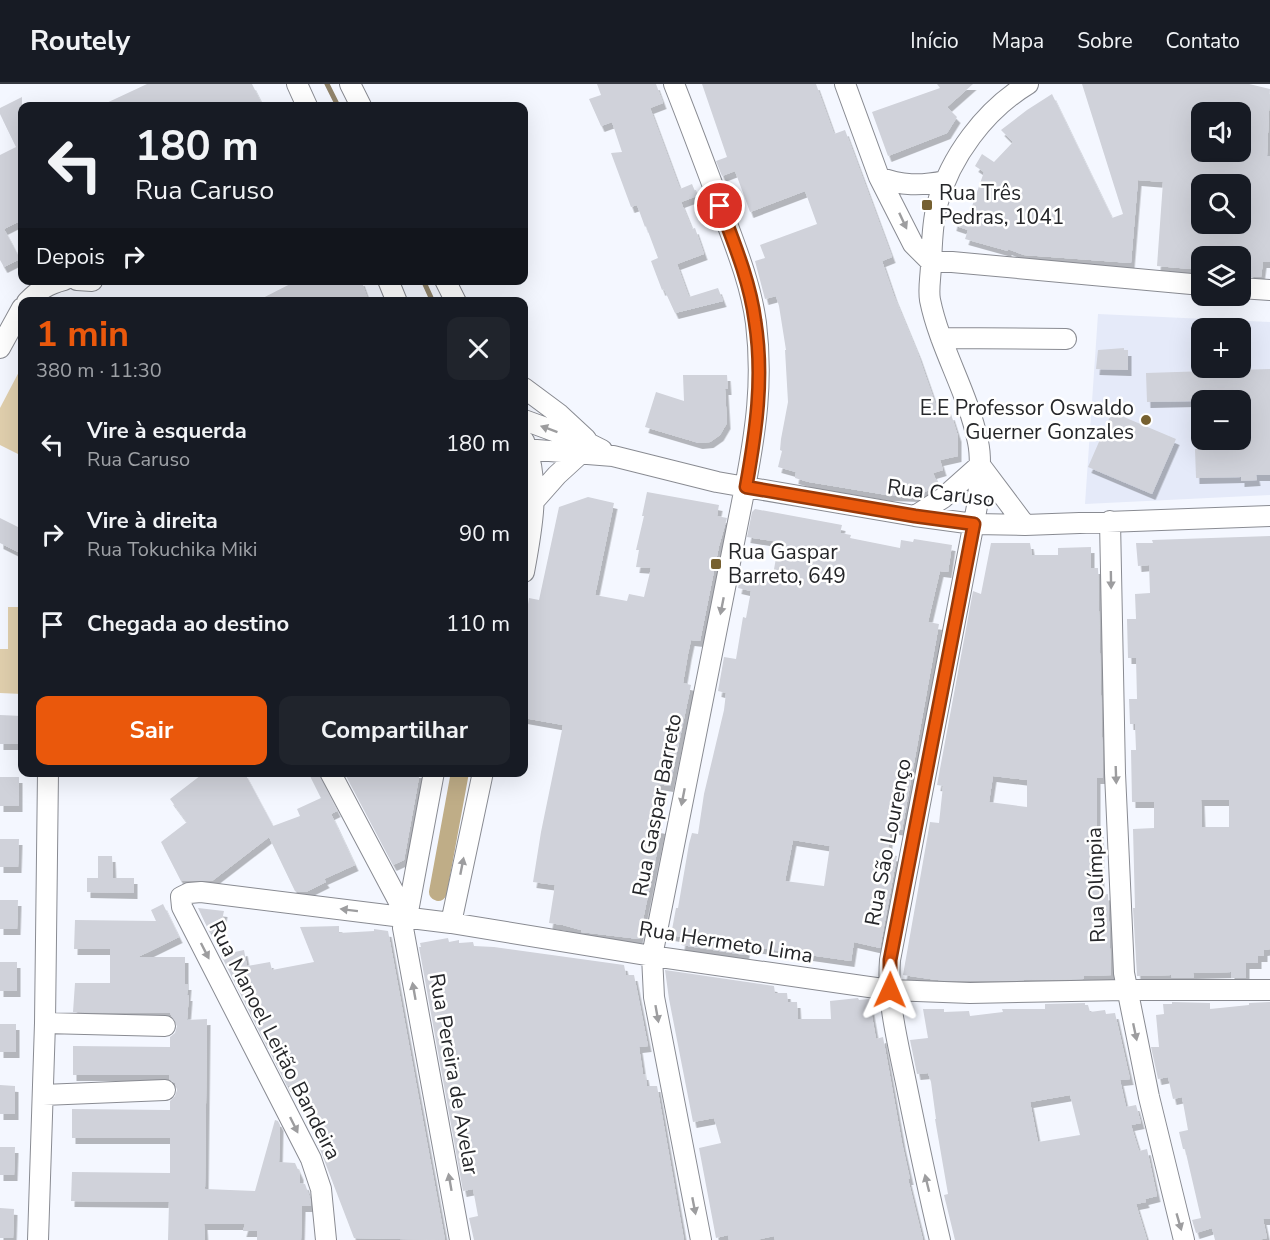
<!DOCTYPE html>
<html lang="pt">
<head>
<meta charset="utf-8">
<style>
	:root { --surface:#171b24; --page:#20242c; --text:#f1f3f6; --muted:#9ea1a6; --line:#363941; --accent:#ea580c }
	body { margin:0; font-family:"Nunito Sans",sans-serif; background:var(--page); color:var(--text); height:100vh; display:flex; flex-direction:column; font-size:22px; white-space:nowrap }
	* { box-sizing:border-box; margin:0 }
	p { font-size:20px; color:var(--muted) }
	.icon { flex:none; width:33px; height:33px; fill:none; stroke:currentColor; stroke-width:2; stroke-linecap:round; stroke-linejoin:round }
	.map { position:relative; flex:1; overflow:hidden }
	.drawer { position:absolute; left:18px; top:213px; width:510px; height:480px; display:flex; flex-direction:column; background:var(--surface); border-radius:12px; box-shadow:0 6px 24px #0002 }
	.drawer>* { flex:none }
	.banner { position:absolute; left:18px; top:18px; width:510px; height:183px; border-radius:12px; box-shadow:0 6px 24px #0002; background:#171b24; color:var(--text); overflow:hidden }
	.tools { position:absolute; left:1191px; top:18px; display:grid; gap:12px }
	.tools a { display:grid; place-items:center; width:60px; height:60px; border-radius:12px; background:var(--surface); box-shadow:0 6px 24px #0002; font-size:30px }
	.pin { position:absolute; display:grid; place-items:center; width:51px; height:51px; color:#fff; margin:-26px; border:3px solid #fff; border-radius:50%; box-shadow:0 2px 6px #0007 }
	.me { position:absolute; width:66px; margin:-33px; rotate:1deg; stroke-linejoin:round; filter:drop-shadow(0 0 4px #0008) }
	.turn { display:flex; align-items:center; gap:21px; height:126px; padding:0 18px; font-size:27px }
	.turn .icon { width:78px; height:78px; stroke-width:2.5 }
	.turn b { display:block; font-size:42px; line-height:51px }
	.then { display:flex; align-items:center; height:57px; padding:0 18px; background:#0003; gap:12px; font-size:22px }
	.round { display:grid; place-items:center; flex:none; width:63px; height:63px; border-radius:12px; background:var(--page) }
	.headline { display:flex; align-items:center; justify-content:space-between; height:102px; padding:0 18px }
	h1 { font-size:36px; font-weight:700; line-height:45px; color:var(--accent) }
	.action { display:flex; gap:12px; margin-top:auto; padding:12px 18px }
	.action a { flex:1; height:69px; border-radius:12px; background:var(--accent); color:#fff; font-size:24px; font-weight:700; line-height:69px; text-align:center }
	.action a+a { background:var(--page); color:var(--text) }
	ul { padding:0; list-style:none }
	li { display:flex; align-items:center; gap:18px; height:90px; padding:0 18px }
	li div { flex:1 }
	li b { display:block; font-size:22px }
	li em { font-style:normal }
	header { display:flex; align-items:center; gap:36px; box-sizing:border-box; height:84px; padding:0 30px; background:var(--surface); border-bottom:2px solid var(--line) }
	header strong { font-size:28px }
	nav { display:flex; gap:33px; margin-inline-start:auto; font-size:21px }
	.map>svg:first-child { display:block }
	.built { fill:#e5eaf9; fill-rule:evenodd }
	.garden { fill:#e0cfad }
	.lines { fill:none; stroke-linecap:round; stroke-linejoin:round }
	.stream { stroke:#91846b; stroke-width:5 }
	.canal { stroke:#bfad87; stroke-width:18 }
	.building { fill:#d0d2da; fill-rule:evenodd; filter:url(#shadow) }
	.minor-casing { stroke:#898b92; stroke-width:22 }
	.minor { stroke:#fff; stroke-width:20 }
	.oneway { fill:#9d9d9f }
	.route-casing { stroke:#983908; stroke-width:15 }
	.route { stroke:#ea580c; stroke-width:10 }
	.poi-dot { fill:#766030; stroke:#fff; stroke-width:2 }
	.labels { text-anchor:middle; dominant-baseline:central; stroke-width:5; stroke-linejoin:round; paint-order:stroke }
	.poi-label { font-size:21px; fill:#252629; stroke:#fff; text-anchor:start }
	.street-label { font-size:21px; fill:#252629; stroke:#fff }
</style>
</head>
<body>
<header>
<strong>Routely</strong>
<nav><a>Início</a><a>Mapa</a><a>Sobre</a><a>Contato</a></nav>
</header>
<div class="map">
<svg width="1270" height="1156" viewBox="0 0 1270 1156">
	<defs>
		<filter id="shadow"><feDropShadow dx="3.5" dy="6" stdDeviation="0" flood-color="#0004"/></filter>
	</defs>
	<rect width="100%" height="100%" fill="#f4f7ff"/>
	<path class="built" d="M 1098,230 L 1270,238 L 1270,411 L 1085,420 ZM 1202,244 L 1240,244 L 1240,284 L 1202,284 ZM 1202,316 L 1240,316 L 1240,356 L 1202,356 Z"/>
	<path class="garden" d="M 22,282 L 22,372 L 0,361 L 0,324 Z
		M 8,523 L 22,523 L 22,610 L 0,609 L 0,565 L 8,565 Z"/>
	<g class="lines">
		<path class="stream" d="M 327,0 L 338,22
			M 423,196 L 433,218"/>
		<path class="canal" d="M 438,808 L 460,688"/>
	</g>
	<path class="building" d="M 147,0 L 252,0 L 263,22 L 100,22 Z
		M 597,0 L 656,0 L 663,19 L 650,24 L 680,105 L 692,100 L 697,112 L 681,118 L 692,145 L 695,144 L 704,170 L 677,180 L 689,213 L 718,204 L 723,217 L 675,229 L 664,205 L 662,206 L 651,177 L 658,174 L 646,142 L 645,143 L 637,121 L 631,123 L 611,69 L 622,68 L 612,38 L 601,42 L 589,15 L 601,11 Z
		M 702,0 L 816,0 L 834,50 L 845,46 L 892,173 L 882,177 L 894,212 L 918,270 L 940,333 L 951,330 L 958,352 L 958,372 L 940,376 L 943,386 L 933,389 L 938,401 L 917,412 L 887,411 L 809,398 L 795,394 L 796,388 L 778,383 L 782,367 L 780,366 L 781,355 L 788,318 L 785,266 L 786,266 L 779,222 L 776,212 L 765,215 L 755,177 L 765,174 L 760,161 L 817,140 L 805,107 L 750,128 L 735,87 L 722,92 L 716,77 L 727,73 Z
		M 937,0 L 973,0 L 947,23 L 957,33 L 947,49 L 888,72 L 872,28 L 940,4 Z
		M 1082,0 L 1249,0 L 1270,5 L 1267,72 L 1270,72 L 1270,178 L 1263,178 L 1261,193 L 1249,193 L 1250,178 L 1240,178 L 1240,172 L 1202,172 L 1202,186 L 1157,182 L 1163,98 L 1138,96 L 1131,179 L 1024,171 L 1008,165 L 1008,167 L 965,155 L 968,146 L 953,141 L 956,128 L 969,131 L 984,88 L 975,82 L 982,70 L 994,78 L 1013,58 L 1001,46 L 1027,26 L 1052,10 L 1112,134 L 1123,130 ZM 1202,28 L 1240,28 L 1240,68 L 1202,68 ZM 1202,100 L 1240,100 L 1240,140 L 1202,140 Z
		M 22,13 L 22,136 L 4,145 L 20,175 L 4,183 L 0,176 L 0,71 L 16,63 L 0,30 L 0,24 Z
		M 298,196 L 361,196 L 369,218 L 255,218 Z
		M 1124,264 L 1124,266 L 1128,266 L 1128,286 L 1096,285 L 1098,266 Z
		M 1270,285 L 1270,391 L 1256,391 L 1257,396 L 1241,397 L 1241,393 L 1196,394 L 1195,365 L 1214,365 L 1213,356 L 1240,356 L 1240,316 L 1147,318 L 1146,289 Z
		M 683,291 L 727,291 L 728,305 L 725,305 L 727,339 L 720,351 L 710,358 L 699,359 L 645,343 L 656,308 L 684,317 Z
		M 1112,328 L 1176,355 L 1152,410 L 1088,383 Z
		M 647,408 L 719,421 L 717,432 L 727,434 L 719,462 L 700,557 L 691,556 L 688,570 L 683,599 L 691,601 L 670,702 L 658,700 L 652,726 L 656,727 L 653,742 L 662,744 L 639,855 L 581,848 L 581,846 L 563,841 L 549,839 L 555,801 L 533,798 L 541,748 L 563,641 L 524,634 L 524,545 L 529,514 L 539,516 L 559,423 L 588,413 L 614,419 L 595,511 L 627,517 L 629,510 L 644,513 L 651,484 L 636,483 L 639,466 L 636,466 L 644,432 L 642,432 Z
		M 755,425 L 842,441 L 840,449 L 851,451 L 850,454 L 900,464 L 901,456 L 913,458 L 914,455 L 952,461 L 948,488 L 940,487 L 928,538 L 939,540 L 902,746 L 891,744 L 887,770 L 897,772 L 880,864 L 854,858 L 851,877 L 747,862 L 745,871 L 681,861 L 682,853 L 671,851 L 676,824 L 678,824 L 689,760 L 692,749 L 698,750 L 704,710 L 724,626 L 726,609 L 718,607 L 724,573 L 736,575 L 743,533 L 746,534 L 751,507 L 738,504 L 741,491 L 772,496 L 779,458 L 747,453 L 752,428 ZM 793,756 L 830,762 L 824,802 L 785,797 Z
		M 0,434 L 22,445 L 22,470 L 0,459 Z
		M 1270,452 L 1270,865 L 1264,866 L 1264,872 L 1258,872 L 1258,879 L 1246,879 L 1246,894 L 1231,894 L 1231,888 L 1193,889 L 1194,894 L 1172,894 L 1171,891 L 1137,892 L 1133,824 L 1135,824 L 1133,745 L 1154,744 L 1154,718 L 1132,718 L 1131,666 L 1136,666 L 1135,640 L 1130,640 L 1129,615 L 1137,615 L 1136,574 L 1128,574 L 1127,535 L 1136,535 L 1135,510 L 1150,509 L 1149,481 L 1138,482 L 1136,459 L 1153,459 L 1152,456 ZM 1201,716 L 1229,716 L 1229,743 L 1202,743 Z
		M 991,459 L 1030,459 L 1032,471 L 1058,471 L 1058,464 L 1091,463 L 1091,484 L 1098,484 L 1103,694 L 1097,694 L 1097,747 L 1100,747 L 1101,811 L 1108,810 L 1111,891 L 1084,892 L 1084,895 L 970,897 L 937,896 L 903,891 L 930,738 L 939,739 L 943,702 L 937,701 L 973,507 L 981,510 ZM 993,692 L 1027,696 L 1027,723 L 989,718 Z
		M 0,631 L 22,632 L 22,660 L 0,660 Z
		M 205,688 L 244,688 L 273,742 L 300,732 L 297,725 L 321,714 L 308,688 L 318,688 L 337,727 L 331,730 L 355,781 L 324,795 L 326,798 L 306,808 L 295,807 L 269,753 L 212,797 L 181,797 L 161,758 L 187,738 L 170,715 Z
		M 344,688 L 420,688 L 404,776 L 393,781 Z
		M 0,693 L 19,693 L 19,722 L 0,722 Z
		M 0,755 L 19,755 L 18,783 L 0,783 Z
		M 98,772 L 112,772 L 113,794 L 134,794 L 134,809 L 87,808 L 87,794 L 98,794 Z
		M 0,816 L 18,816 L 17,845 L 0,845 Z
		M 163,820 L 179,853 L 138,873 L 185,873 L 185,900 L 188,900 L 187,911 L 189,911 L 187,936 L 207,935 L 205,1105 L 255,1107 L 275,1036 L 278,1037 L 280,1041 L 279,1078 L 295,1079 L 300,1090 L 300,1099 L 305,1100 L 310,1114 L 311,1122 L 302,1122 L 301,1156 L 257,1156 L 257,1147 L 243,1147 L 245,1140 L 204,1140 L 205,1156 L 168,1156 L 169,1118 L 71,1117 L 72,1088 L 170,1089 L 170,1054 L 72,1054 L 72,1025 L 170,1026 L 170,1017 L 175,1012 L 177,1006 L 175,999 L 169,995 L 169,991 L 73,991 L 73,962 L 170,963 L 170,953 L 175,949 L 177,942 L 170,929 L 73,928 L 75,899 L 110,899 L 110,865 L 74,865 L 75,836 L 156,837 L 151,826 Z
		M 198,824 L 224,827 L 220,845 L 210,849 Z
		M 339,842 L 339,849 L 374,847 L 374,845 L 388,847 L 445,1156 L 354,1154 L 295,1000 L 287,1002 L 270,968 L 290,958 L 265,959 L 221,871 L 244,866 L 247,882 L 270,878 L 272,886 L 314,878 L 300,843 Z
		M 448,854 L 449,858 L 459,856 L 459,859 L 473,858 L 474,862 L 494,863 L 624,881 L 626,891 L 634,891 L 648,962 L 639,963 L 643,990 L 645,990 L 647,1002 L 657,1002 L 684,1156 L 474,1156 L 469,1134 L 478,1132 L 473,1105 L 463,1107 L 419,863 L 421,863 L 420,859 Z
		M 0,878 L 17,878 L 17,907 L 0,907 Z
		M 665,886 L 774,902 L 775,909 L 787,909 L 788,918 L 797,918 L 798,935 L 831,935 L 830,917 L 858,914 L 859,916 L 869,915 L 876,955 L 883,953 L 902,1059 L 910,1095 L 908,1095 L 923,1156 L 775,1156 L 774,1152 L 756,1156 L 729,1156 L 728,1151 L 716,1154 L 699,1064 L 721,1059 L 714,1034 L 693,1038 L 669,915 Z
		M 1172,918 L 1210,919 L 1210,925 L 1249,921 L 1249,919 L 1270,918 L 1270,1135 L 1263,1135 L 1267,1154 L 1258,1156 L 1215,1156 L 1212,1144 L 1196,1149 L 1192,1136 L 1201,1134 L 1185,1065 L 1183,1065 L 1179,1048 L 1188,1046 L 1182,1013 L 1173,1015 L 1168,993 L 1158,995 L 1151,963 L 1159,963 L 1156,931 L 1164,930 L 1163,920 L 1172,920 Z
		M 1085,919 L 1085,921 L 1088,921 L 1090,928 L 1105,926 L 1106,930 L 1115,929 L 1130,995 L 1120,996 L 1126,1023 L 1136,1021 L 1141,1039 L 1131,1041 L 1139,1067 L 1147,1065 L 1157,1112 L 1145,1115 L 1146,1118 L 1136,1120 L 1147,1156 L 955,1156 L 944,1111 L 948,1110 L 935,1035 L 936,1035 L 931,998 L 928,989 L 917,990 L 910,956 L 928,954 L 923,925 L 944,925 L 944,928 L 969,927 L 970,932 L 1003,928 L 1002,925 L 1045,925 L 1045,920 ZM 1070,1011 L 1080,1051 L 1038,1058 L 1030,1018 Z
		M 0,940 L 16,940 L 16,968 L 0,968 Z
		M 0,1001 L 15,1002 L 15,1030 L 0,1030 Z
		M 0,1063 L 15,1063 L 14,1091 L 0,1091 Z
		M 0,1124 L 14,1125 L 13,1154 L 0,1154 Z"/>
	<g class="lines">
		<g class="minor-casing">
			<path id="minor" d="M 297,0 L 307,22
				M 350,0 L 361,22
				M 674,0 C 691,43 707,86 723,129 C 736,164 751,201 756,239 C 763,297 756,346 745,403 L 652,872 L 654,913 L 701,1156
				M 845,0 L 879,93 L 913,160 L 931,178
				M 879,93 C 901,102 921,102 945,97
				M 931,178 L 952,178 L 1202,201
				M 77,196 L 92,197
				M 388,196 L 397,218
				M 445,196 L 456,218
				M 1240,204 L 1270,206
				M 27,218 C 39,206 48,200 64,196
				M 941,254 L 1066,255
				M 0,264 L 22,224
				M 524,304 L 559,330 L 586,355
				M 524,336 L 592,361 L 602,366
				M 524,357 C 541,399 532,445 524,488
				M 524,365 L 613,372 L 717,398 L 915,432 L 974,440 L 1025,441 L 1270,432
				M 980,381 L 1025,441
				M 534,417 L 557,391 L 580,370
				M 915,432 L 943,414 L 980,381
				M 1110,437 L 1115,689 L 1124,889 L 1149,1013 L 1184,1156
				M 330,688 L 407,833
				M 434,688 L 407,833 L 403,844 L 460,1156
				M 451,839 L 483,688
				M 45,939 L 165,942
				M 43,1011 L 165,1006
				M 38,1156 L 45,939 L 48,688
				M 326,1156 L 321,1105 L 311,1075 L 182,823 L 181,813 L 189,809 L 201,808 L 451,839 L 652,872 L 890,906 L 970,909 L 1126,906 L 1270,906
				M 940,1156 C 927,1102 916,1048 905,994 C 897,955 887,916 890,876 L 978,417 C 979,398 982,376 978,358 C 968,308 940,265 930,216 C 928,205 931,191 931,180 C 932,160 932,140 937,121 C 950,73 985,26 1028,0"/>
		</g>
		<use href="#minor" class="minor"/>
	</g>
	<defs><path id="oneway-solid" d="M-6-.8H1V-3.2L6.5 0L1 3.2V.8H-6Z" transform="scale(1.5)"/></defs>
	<g class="oneway">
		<use href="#oneway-solid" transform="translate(903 137) rotate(65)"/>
		<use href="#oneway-solid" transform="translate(549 345) rotate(-160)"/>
		<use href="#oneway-solid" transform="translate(1111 496) rotate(89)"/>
		<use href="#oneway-solid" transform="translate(722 522) rotate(101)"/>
		<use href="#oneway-solid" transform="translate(1116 691) rotate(88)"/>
		<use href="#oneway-solid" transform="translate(683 713) rotate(101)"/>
		<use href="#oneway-solid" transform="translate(462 782) rotate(-79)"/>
		<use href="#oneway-solid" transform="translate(349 826) rotate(-173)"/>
		<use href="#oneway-solid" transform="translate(205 867) rotate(63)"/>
		<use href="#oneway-solid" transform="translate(414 907) rotate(-100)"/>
		<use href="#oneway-solid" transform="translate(657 930) rotate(80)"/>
		<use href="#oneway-solid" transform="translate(1135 948) rotate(78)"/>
		<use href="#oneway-solid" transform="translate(294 1041) rotate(64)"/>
		<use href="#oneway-solid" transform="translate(450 1098) rotate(-100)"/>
		<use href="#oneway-solid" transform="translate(927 1099) rotate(-104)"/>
		<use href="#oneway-solid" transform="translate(694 1122) rotate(79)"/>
		<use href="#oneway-solid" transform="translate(1179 1138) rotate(74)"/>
	</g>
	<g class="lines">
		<g class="route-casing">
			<path id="route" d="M 720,122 C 734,159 750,198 755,237 C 764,293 756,348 746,403 L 915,432 L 974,440 L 890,876 L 890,906"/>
		</g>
		<use href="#route" class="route"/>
	</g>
	<g class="poi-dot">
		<rect x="921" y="115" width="12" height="12" rx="3"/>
		<circle cx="1146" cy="336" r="6"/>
		<rect x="710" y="474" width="12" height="12" rx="3"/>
	</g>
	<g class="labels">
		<g class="poi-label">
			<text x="939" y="109">Rua Três<tspan x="939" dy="24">Pedras, 1041</tspan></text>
			<text x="1134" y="324" text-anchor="end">E.E Professor Oswaldo<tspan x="1134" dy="24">Guerner Gonzales</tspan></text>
			<text x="728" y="468">Rua Gaspar<tspan x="728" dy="24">Barreto, 649</tspan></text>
		</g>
		<g class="street-label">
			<text transform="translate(941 409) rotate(7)">Rua Caruso</text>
			<text transform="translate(657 721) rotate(-79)">Rua Gaspar Barreto</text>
			<text transform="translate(888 758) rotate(-79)">Rua São Lourenço</text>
			<text transform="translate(1096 801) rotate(-92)">Rua Olímpia</text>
			<text transform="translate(726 858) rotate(9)">Rua Hermeto Lima</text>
			<text transform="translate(275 956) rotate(63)">Rua Manoel Leitão Bandeira</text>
			<text transform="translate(454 990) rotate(80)">Rua Pereira de Avelar</text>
		</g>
	</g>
</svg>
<div class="tools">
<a><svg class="icon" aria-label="sound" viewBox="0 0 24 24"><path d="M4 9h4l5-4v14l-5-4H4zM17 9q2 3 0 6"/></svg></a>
<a><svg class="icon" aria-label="search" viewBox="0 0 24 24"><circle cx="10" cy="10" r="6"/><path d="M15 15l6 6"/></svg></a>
<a><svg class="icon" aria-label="layers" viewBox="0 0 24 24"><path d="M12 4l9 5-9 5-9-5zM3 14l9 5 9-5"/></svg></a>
<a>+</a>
<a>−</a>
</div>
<div class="pin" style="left:720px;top:122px;background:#d93025"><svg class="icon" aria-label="arrive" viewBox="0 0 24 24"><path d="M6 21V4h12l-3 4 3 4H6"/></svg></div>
<svg class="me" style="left:890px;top:906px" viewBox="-20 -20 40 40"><path d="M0-17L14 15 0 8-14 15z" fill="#ea580c" stroke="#fff" stroke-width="4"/></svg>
<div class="banner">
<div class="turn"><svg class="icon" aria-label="left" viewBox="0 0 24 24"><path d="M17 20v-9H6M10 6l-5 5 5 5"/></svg><div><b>180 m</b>Rua Caruso</div></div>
<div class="then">Depois<svg class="icon" aria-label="right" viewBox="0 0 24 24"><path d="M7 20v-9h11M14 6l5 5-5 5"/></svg></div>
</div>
<section class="drawer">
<div class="headline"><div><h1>1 min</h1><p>380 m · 11:30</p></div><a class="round"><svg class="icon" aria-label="close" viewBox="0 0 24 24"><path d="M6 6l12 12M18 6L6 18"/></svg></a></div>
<ul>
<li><svg class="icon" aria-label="left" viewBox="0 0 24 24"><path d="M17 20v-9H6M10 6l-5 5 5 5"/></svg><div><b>Vire à esquerda</b><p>Rua Caruso</p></div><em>180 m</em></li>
<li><svg class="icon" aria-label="right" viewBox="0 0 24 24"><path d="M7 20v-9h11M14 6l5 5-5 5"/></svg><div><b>Vire à direita</b><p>Rua Tokuchika Miki</p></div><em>90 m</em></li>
<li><svg class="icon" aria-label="arrive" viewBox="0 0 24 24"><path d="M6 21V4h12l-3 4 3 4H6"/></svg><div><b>Chegada ao destino</b></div><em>110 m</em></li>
</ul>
<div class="action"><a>Sair</a><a>Compartilhar</a></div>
</section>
</div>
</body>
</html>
